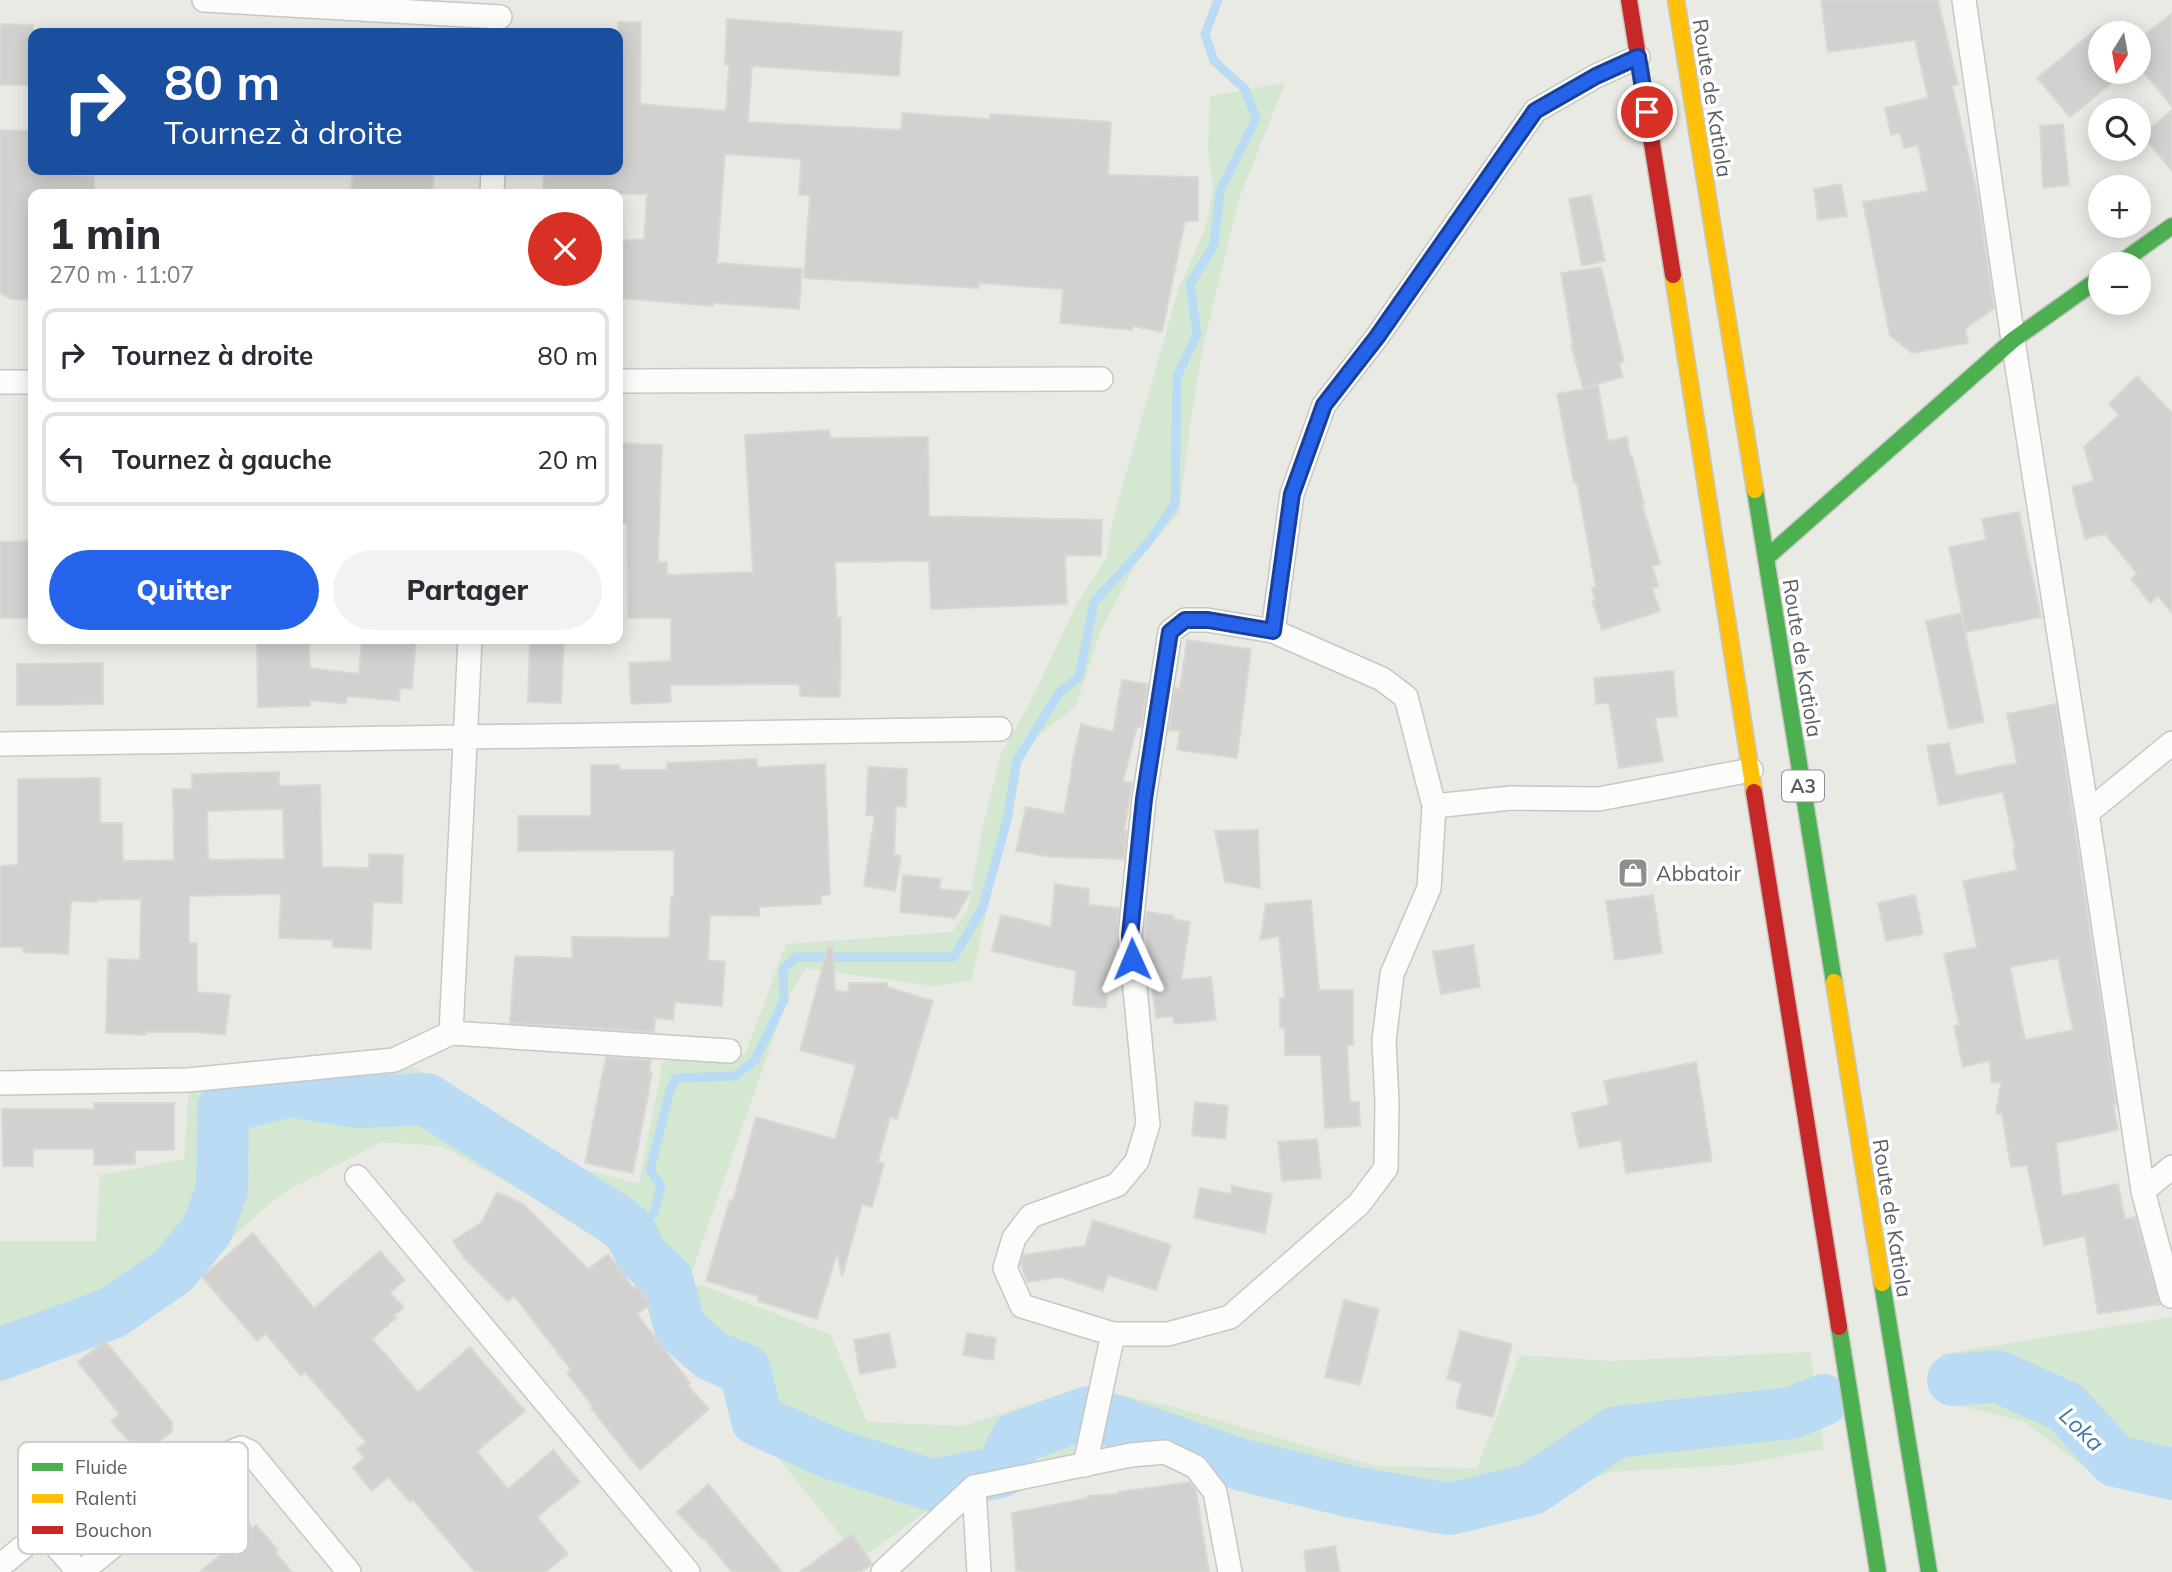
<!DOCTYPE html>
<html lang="fr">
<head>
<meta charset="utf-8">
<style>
	:root { --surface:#fff; --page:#f2f2f3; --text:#2b2b33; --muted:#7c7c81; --line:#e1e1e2; --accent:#2563eb }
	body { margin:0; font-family:Mulish,sans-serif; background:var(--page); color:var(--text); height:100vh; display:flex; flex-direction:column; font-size:26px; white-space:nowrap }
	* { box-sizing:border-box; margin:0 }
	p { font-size:23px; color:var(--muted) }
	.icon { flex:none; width:38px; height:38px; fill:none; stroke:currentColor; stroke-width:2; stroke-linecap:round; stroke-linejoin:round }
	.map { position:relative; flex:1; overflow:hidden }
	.sheet { position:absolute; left:28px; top:189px; width:595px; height:455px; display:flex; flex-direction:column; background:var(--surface); border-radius:14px; box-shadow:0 4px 18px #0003 }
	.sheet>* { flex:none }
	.hud { position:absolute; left:28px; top:28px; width:595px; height:147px; border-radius:14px; box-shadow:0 4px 18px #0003; background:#1a4fa0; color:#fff; overflow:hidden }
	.needle { width:46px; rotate:191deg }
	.buttons { position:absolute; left:2088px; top:21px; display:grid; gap:14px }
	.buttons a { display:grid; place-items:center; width:63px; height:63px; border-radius:50%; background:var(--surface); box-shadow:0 4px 18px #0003; font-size:35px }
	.pin { position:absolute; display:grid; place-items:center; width:60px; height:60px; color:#fff; margin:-30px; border:4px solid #fff; border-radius:50%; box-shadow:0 2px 7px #0007 }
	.me { position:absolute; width:77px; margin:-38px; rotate:359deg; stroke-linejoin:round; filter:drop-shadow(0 0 5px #0008) }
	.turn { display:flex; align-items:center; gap:24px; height:147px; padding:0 21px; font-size:32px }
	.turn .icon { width:91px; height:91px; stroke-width:2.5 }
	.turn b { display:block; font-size:49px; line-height:60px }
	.round { display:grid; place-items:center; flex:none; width:74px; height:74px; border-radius:37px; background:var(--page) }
	.headline { display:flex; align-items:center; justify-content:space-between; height:119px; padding:0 21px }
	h1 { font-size:42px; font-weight:800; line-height:52px }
	.action { display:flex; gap:14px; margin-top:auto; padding:14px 21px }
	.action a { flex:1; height:80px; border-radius:42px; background:var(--accent); color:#fff; font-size:28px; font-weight:800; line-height:80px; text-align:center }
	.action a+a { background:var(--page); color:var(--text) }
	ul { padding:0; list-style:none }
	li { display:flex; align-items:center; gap:21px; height:94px; margin:0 14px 10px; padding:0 7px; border:4px solid var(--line); border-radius:14px }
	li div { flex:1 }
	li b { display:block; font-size:26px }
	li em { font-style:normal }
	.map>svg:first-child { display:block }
	.green { fill:#d3e7d1 }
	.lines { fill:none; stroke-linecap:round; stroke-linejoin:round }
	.stream { stroke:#b9dbf4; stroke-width:9 }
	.river { stroke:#b9dbf4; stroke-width:52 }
	.building { fill:#d2d1cf; stroke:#dad8d4; stroke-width:2; fill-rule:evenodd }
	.street-casing { stroke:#c7c7c7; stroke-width:26 }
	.fast-casing { stroke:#c6c7c5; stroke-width:19 }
	.slow-casing { stroke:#c6c7c5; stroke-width:19 }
	.jam-casing { stroke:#c6c7c5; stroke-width:19 }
	.street { stroke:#fcfcfb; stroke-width:23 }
	.fast { stroke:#4caf50; stroke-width:16 }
	.slow { stroke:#ffc107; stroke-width:16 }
	.jam { stroke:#c62828; stroke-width:16 }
	.route-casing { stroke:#184099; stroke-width:18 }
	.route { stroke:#2563eb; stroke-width:12 }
	.labels { text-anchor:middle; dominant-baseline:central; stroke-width:7; stroke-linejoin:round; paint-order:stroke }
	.shield { fill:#fff; stroke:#8c8e92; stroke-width:2 }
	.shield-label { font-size:19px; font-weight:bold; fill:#5b5e63 }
	.street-label { font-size:21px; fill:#5b5e63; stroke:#fff }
	.poi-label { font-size:21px; fill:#5b5e63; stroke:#fff; text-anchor:start }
	.water-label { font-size:23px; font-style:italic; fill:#4276ad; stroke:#fff }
	.key { fill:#fff; stroke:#cecfd0; stroke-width:2 }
	.key-label { font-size:19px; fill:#5b5e63 }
</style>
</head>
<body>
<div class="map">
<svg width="2172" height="1572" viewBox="0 0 2172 1572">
	<rect width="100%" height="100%" fill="#eaeae5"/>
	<path class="green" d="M 1285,83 L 1239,199 L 1204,342 L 1191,418 L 1179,513 L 1140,556 L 1100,632 L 1076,706 L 1023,748 L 971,981 L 933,986 L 806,968 L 787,999 L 688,1283 L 706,1287 L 831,1335 L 867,1422 L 963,1426 L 1082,1387 L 1166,1405 L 1375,1466 L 1477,1468 L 1520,1355 L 1611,1361 L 1810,1352 L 1824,1449 L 1733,1465 L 1608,1472 L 1529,1507 L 1382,1518 L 1145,1441 L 985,1470 L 860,1559 L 595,1232 L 442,1146 L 381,1142 L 281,1194 L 131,1325 L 0,1383 L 0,1241 L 96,1241 L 100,1175 L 184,1159 L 189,1087 L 413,1067 L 580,1168 L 639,1184 L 663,1061 L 745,1054 L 786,944 L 952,932 L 968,909 L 982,830 L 1001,753 L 1031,701 L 1075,607 L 1107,557 L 1111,527 L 1178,290 L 1206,227 L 1213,187 L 1208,149 L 1210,96 Z
		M 2172,1317 L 2172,1489 L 2091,1472 L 2023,1421 L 1948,1403 L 1942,1354 Z"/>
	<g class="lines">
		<path class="stream" d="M 630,1231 L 654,1213 L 661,1185 L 650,1171 L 670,1090 L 676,1078 L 735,1076 L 755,1060 L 784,1000 L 783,969 L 796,957 L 954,957 L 983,907 L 1007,820 L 1017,760 L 1060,692 L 1079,677 L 1094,602 L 1146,545 L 1175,504 L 1177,376 L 1197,334 L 1190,284 L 1214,245 L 1220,191 L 1256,119 L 1245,89 L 1214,61 L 1205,34 L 1218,0"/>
		<path class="river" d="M 0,1354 L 112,1313 L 173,1271 L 207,1230 L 222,1189 L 223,1108 L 289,1091 L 357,1102 L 426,1099 L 613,1218 L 630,1231 L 641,1255 L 667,1279 L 680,1328 L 711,1355 L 745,1370 L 757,1420 L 833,1454 L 932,1485 L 1000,1472 L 1017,1438 L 1089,1412 L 1242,1465 L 1352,1492 L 1449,1509 L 1532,1489 L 1616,1432 L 1791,1413 L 1823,1400
			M 1953,1380 L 1997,1376 L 2066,1407 L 2115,1461 L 2172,1474"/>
	</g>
	<path class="building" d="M 1821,0 L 1938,0 L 1958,85 L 1952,86 L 1978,197 L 1994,308 L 1965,329 L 1968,343 L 1912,353 L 1890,336 L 1863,202 L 1928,191 L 1918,145 L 1904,148 L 1900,133 L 1891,135 L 1885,108 L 1928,98 L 1915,40 L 1828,52 Z
		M 2172,13 L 2172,107 L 2138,65 L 2138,40 Z
		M 727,19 L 902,32 L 899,76 L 752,66 L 748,122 L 901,130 L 902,113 L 990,119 L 990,114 L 1111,122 L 1108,175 L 1198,177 L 1198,221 L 1185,221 L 1162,332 L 1133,326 L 1132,330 L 1060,323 L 1063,289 L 979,283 L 979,288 L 804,278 L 810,195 L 799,195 L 801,159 L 725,154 L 717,263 L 802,269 L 799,309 L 713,303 L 713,306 L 618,298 L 618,241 L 644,239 L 647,194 L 569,194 L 569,192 L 543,191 L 544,170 L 618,170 L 618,22 L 641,22 L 640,104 L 726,111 L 729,65 L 725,64 Z
		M 0,24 L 33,25 L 33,85 L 0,85 Z
		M 2099,27 L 2104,33 L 2100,33 L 2100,72 L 2125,72 L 2070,117 L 2037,78 Z
		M 2172,110 L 2172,171 L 2142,135 Z
		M 2063,124 L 2069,185 L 2043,188 L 2040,126 Z
		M 0,130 L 33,131 L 33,172 L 94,176 L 94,194 L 33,194 L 33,300 L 11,299 L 0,293 Z
		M 353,170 L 434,170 L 432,194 L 351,194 Z
		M 1841,184 L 1847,216 L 1818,220 L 1814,189 Z
		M 1591,195 L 1605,261 L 1582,266 L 1569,199 Z
		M 1601,267 L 1624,362 L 1619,363 L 1623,377 L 1583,388 L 1571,345 L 1573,345 L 1561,273 Z
		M 2137,376 L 2172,413 L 2172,613 L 2158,596 L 2150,603 L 2131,579 L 2137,574 L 2105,534 L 2085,539 L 2072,487 L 2094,481 L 2084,447 L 2119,415 L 2109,404 Z
		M 1598,386 L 1608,441 L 1627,437 L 1630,456 L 1632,456 L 1644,504 L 1642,504 L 1660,564 L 1652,566 L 1658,586 L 1652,588 L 1660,611 L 1602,630 L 1592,601 L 1595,600 L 1592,588 L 1596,587 L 1577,483 L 1574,483 L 1557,394 Z
		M 829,430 L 830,438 L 928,437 L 929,516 L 1102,520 L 1101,556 L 1065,555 L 1067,604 L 931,609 L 929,561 L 835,562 L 837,618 L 841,618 L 840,697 L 800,696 L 800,684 L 670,685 L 671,702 L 631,704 L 629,663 L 671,661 L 671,618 L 628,618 L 627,523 L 618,523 L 618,443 L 662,445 L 658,562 L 667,562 L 667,575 L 753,572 L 745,435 Z
		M 2019,512 L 2041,617 L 1966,632 L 1949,547 L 1986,540 L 1982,519 Z
		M 33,541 L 33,618 L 0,618 L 0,542 Z
		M 1961,613 L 1984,722 L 1949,729 L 1926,621 Z
		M 257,639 L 309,639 L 310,668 L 359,674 L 362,639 L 416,639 L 412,689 L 400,688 L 399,701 L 347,696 L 346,704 L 310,700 L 310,706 L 258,707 Z
		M 530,639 L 564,639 L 561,703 L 528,702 Z
		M 1187,640 L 1251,649 L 1237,758 L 1177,750 L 1180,731 L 1169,730 L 1175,688 L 1180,689 Z
		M 103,663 L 103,704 L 17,705 L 17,664 Z
		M 1673,671 L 1677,716 L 1655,718 L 1663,761 L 1619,768 L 1609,703 L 1596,704 L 1594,678 Z
		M 1122,680 L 1148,684 L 1141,727 L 1137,727 L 1123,781 L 1132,783 L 1124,831 L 1127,831 L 1124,859 L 1051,857 L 1016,851 L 1026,807 L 1064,814 L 1073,763 L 1072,763 L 1081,724 L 1113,732 Z
		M 2056,704 L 2116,1104 L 2113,1104 L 2118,1130 L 2056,1143 L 2062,1196 L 2118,1184 L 2125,1219 L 2135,1217 L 2160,1304 L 2098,1314 L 2085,1236 L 2044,1245 L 2027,1165 L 2011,1167 L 2002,1114 L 1996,1113 L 2001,1082 L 1992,1083 L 1989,1061 L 1963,1067 L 1954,1026 L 1959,1025 L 1944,954 L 1977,947 L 1963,881 L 2017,870 L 2013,850 L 2015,849 L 2003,792 L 1939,805 L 1927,746 L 1949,743 L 1956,776 L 2017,763 L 2007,714 ZM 2058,958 L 2073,1030 L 2025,1040 L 2010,967 Z
		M 757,759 L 757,767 L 825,764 L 830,894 L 821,896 L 821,904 L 759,907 L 759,916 L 710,915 L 708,960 L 725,962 L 722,1006 L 675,1002 L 673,1020 L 655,1018 L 654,1032 L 510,1023 L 515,956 L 572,958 L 572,937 L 669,938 L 671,897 L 674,897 L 674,850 L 518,851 L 518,816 L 591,816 L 591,765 L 619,765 L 619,770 L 667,770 L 667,763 Z
		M 868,767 L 907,769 L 906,807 L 896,806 L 894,855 L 901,856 L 895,891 L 864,886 L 875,815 L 866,815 Z
		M 279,772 L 279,786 L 320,785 L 322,867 L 369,868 L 369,854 L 403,855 L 402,903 L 373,902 L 371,949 L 333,947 L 333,940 L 279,938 L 281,894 L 189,896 L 189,943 L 197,943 L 197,992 L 230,995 L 225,1035 L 199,1032 L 145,1032 L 145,1035 L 106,1033 L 108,959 L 140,960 L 141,899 L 97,900 L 97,902 L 71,901 L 68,954 L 23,952 L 23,947 L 0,947 L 0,866 L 18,865 L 18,779 L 100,778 L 100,823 L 122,823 L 123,861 L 174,860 L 173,789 L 192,789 L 192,774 ZM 283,809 L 284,859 L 208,860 L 207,811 Z
		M 1251,830 L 1258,830 L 1260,888 L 1225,882 L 1215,831 Z
		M 903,875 L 941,879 L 939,889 L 970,892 L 955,918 L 900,912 Z
		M 1055,884 L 1089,889 L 1088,905 L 1119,908 L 1117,945 L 1112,972 L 1109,972 L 1106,1008 L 1073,1005 L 1076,971 L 992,951 L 1001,915 L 1051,927 Z
		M 1653,895 L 1662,953 L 1615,960 L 1606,901 Z
		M 1915,895 L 1923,934 L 1886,941 L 1878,903 Z
		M 1311,900 L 1319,990 L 1353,990 L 1353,1045 L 1347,1045 L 1350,1102 L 1359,1102 L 1360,1126 L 1325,1128 L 1321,1055 L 1285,1055 L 1285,1028 L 1280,1028 L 1280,998 L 1285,998 L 1279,936 L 1260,940 L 1266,904 Z
		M 1147,912 L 1174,916 L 1173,919 L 1190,922 L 1181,980 L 1211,977 L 1216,1020 L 1174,1024 L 1173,1016 L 1156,1018 L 1145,923 Z
		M 1473,945 L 1480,987 L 1441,994 L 1433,952 Z
		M 828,947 L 833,947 L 835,991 L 848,992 L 849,983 L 887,983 L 887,987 L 933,1001 L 897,1119 L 890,1117 L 878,1162 L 884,1163 L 872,1207 L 862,1204 L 842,1277 L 837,1253 L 817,1319 L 758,1301 L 758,1296 L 706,1281 L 730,1200 L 733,1201 L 756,1117 L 835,1139 L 856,1065 L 800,1050 Z
		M 606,1057 L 651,1060 L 649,1072 L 652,1073 L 633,1173 L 585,1163 Z
		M 1696,1062 L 1712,1161 L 1626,1173 L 1621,1140 L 1579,1148 L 1572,1113 L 1609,1105 L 1604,1081 Z
		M 1195,1102 L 1228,1106 L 1225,1139 L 1192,1135 Z
		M 94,1103 L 174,1103 L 174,1150 L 135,1150 L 135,1164 L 94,1165 L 94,1149 L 33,1149 L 33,1166 L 3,1166 L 2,1109 L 94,1109 Z
		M 1317,1139 L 1321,1178 L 1282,1181 L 1278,1142 Z
		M 1232,1186 L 1272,1194 L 1265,1233 L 1194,1218 L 1200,1188 L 1231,1194 Z
		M 497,1192 L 523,1204 L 588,1269 L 608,1254 L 633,1288 L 636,1286 L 651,1304 L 637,1314 L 690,1383 L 687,1385 L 709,1409 L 640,1470 L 591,1408 L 593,1407 L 567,1373 L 571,1370 L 514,1296 L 508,1302 L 464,1258 L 453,1241 L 482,1222 Z
		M 1093,1220 L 1171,1245 L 1156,1290 L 1108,1275 L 1103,1291 L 1060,1277 L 1027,1282 L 1021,1264 L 1023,1255 L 1085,1246 Z
		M 253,1233 L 314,1308 L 380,1251 L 405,1280 L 390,1293 L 404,1307 L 394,1316 L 396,1318 L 372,1339 L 418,1392 L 470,1347 L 525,1411 L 477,1451 L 492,1470 L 508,1489 L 553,1450 L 580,1482 L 537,1517 L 568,1554 L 545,1572 L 475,1572 L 413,1500 L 410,1502 L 388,1477 L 372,1491 L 353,1468 L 364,1458 L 357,1449 L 366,1442 L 305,1372 L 301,1376 L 266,1334 L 257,1341 L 202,1277 Z
		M 1344,1300 L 1379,1309 L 1360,1385 L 1325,1377 Z
		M 1460,1331 L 1512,1344 L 1493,1417 L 1456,1408 L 1462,1383 L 1447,1379 Z
		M 889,1333 L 896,1367 L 860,1374 L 854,1340 Z
		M 967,1333 L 996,1338 L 993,1360 L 963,1355 Z
		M 105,1341 L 172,1422 L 172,1431 L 142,1456 L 111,1421 L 119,1414 L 78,1362 Z
		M 1190,1482 L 1196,1490 L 1209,1572 L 1016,1572 L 1012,1513 L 1088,1498 L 1087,1496 L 1118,1494 L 1118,1492 Z
		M 708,1484 L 782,1572 L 732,1572 L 704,1538 L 702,1539 L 677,1512 Z
		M 230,1495 L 252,1528 L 256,1525 L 278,1550 L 275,1552 L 292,1572 L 200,1572 L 224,1552 L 200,1516 Z
		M 852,1534 L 872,1564 L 861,1572 L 800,1572 Z
		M 1335,1546 L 1340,1572 L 1307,1572 L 1304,1551 Z"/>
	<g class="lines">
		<g class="street-casing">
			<path id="street" d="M 204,0 L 500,17
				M 1964,0 L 2013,340 L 2087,813 L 2143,1191 L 2171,1296
				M 492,194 L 493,170
				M 618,381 L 1101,379
				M 0,382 L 33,382
				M 0,744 L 1000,729
				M 1434,806 L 1511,798 L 1599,799 L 1751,770
				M 2087,813 L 2172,743
				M 451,1033 L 470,639
				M 0,1083 L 188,1080 L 394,1060 L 451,1033 L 729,1051
				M 357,1177 L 688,1572
				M 2143,1191 L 2172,1167
				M 1113,1334 L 1168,1334 L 1230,1317 L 1359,1204 L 1386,1168 L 1387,1102 L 1384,1041 L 1392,974 L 1429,888 L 1434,806 L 1406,697 L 1382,679 L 1273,631 L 1292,494 L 1324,405 L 1377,337 L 1535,111 L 1596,76 L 1638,57
				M 1085,1465 L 1113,1334 L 1022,1306 L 1005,1268 L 1014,1238 L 1031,1216 L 1117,1185 L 1137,1161 L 1148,1124 L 1130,936 L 1144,799 L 1170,632 L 1185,620 L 1207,620 L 1273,631
				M 974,1487 L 979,1572
				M 0,1566 L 39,1534 L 44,1532 L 79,1572
				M 81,1572 L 227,1454 L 241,1448 L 250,1452 L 349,1572
				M 883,1572 L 974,1487 L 1131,1455 L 1165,1452 L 1196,1467 L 1215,1492 L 1230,1572"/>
		</g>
		<g class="fast-casing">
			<path id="fast" d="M 2119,264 L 2172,226
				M 1755,490 L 1834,982
				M 1766,558 L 2013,340 L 2100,278
				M 1882,1283 L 1929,1572
				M 1839,1327 L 1878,1572"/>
		</g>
		<g class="slow-casing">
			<path id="slow" d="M 1676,0 L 1755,490
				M 1673,275 L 1754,792
				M 1834,982 L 1882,1283"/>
		</g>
		<g class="jam-casing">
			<path id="jam" d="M 1629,0 L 1673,275
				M 1754,792 L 1839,1327"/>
		</g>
		<use href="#street" class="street"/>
		<use href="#fast" class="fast"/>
		<use href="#slow" class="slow"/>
		<use href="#jam" class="jam"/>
	</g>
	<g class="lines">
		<g class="route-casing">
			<path id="route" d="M 1132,959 L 1130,936 L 1144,799 L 1170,632 L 1185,620 L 1208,620 L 1273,631 L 1292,494 L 1324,405 L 1377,337 L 1535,111 L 1596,76 L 1638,57 L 1647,112"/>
		</g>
		<use href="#route" class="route"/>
	</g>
	<defs>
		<g id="shop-square" transform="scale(1.575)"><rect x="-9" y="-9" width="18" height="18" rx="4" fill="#8d8f90" stroke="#fff"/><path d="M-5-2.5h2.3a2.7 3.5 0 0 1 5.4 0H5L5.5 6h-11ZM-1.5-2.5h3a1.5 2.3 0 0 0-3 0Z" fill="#fff"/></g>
	</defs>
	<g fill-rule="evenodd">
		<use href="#shop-square" x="1633" y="873"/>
	</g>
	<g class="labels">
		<rect class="shield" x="1782" y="770.5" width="42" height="31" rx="5"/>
		<g class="shield-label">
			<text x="1803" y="786">A3</text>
		</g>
		<g class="street-label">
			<text transform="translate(1713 98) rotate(81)">Route de Katiola</text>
			<text transform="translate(1803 658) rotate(81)">Route de Katiola</text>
			<text transform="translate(1893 1218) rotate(81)">Route de Katiola</text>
		</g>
		<g class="poi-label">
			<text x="1656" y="873">Abbatoir</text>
		</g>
		<g class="water-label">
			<text transform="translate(2082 1429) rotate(44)">Loka</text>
		</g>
	</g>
	<rect x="18" y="1442" width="230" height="112" rx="10" class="key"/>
	<rect x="32" y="1463" width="31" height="8" fill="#4caf50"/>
	<rect x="32" y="1494" width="31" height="9" fill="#ffc107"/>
	<rect x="32" y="1526" width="31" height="8" fill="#c62828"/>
	<g class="key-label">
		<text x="75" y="1474">Fluide</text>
		<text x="75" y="1505">Ralenti</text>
		<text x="75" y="1537">Bouchon</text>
	</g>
</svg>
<div class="buttons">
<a><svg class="needle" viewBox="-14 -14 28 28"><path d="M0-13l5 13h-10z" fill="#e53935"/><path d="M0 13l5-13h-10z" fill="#7c7c81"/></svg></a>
<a><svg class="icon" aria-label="search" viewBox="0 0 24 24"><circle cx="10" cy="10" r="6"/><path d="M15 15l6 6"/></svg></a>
<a>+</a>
<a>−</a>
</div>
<div class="pin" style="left:1647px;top:112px;background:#d93025"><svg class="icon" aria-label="arrive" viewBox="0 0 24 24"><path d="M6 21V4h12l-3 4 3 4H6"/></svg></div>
<svg class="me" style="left:1132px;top:959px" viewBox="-20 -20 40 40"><path d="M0-17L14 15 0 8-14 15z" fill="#2563eb" stroke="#fff" stroke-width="4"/></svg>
<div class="hud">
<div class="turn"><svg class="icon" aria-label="right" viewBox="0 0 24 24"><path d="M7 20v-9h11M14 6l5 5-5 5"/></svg><div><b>80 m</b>Tournez à droite</div></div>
</div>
<section class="sheet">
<div class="headline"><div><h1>1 min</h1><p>270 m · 11:07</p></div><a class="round" style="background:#d93025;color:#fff"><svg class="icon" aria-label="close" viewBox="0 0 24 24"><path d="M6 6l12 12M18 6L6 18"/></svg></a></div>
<ul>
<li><svg class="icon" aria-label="right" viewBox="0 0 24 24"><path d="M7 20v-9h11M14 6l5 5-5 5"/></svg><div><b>Tournez à droite</b></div><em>80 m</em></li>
<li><svg class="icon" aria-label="left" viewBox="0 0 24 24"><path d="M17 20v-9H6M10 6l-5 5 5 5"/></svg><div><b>Tournez à gauche</b></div><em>20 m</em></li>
</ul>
<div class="action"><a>Quitter</a><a>Partager</a></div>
</section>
</div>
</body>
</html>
